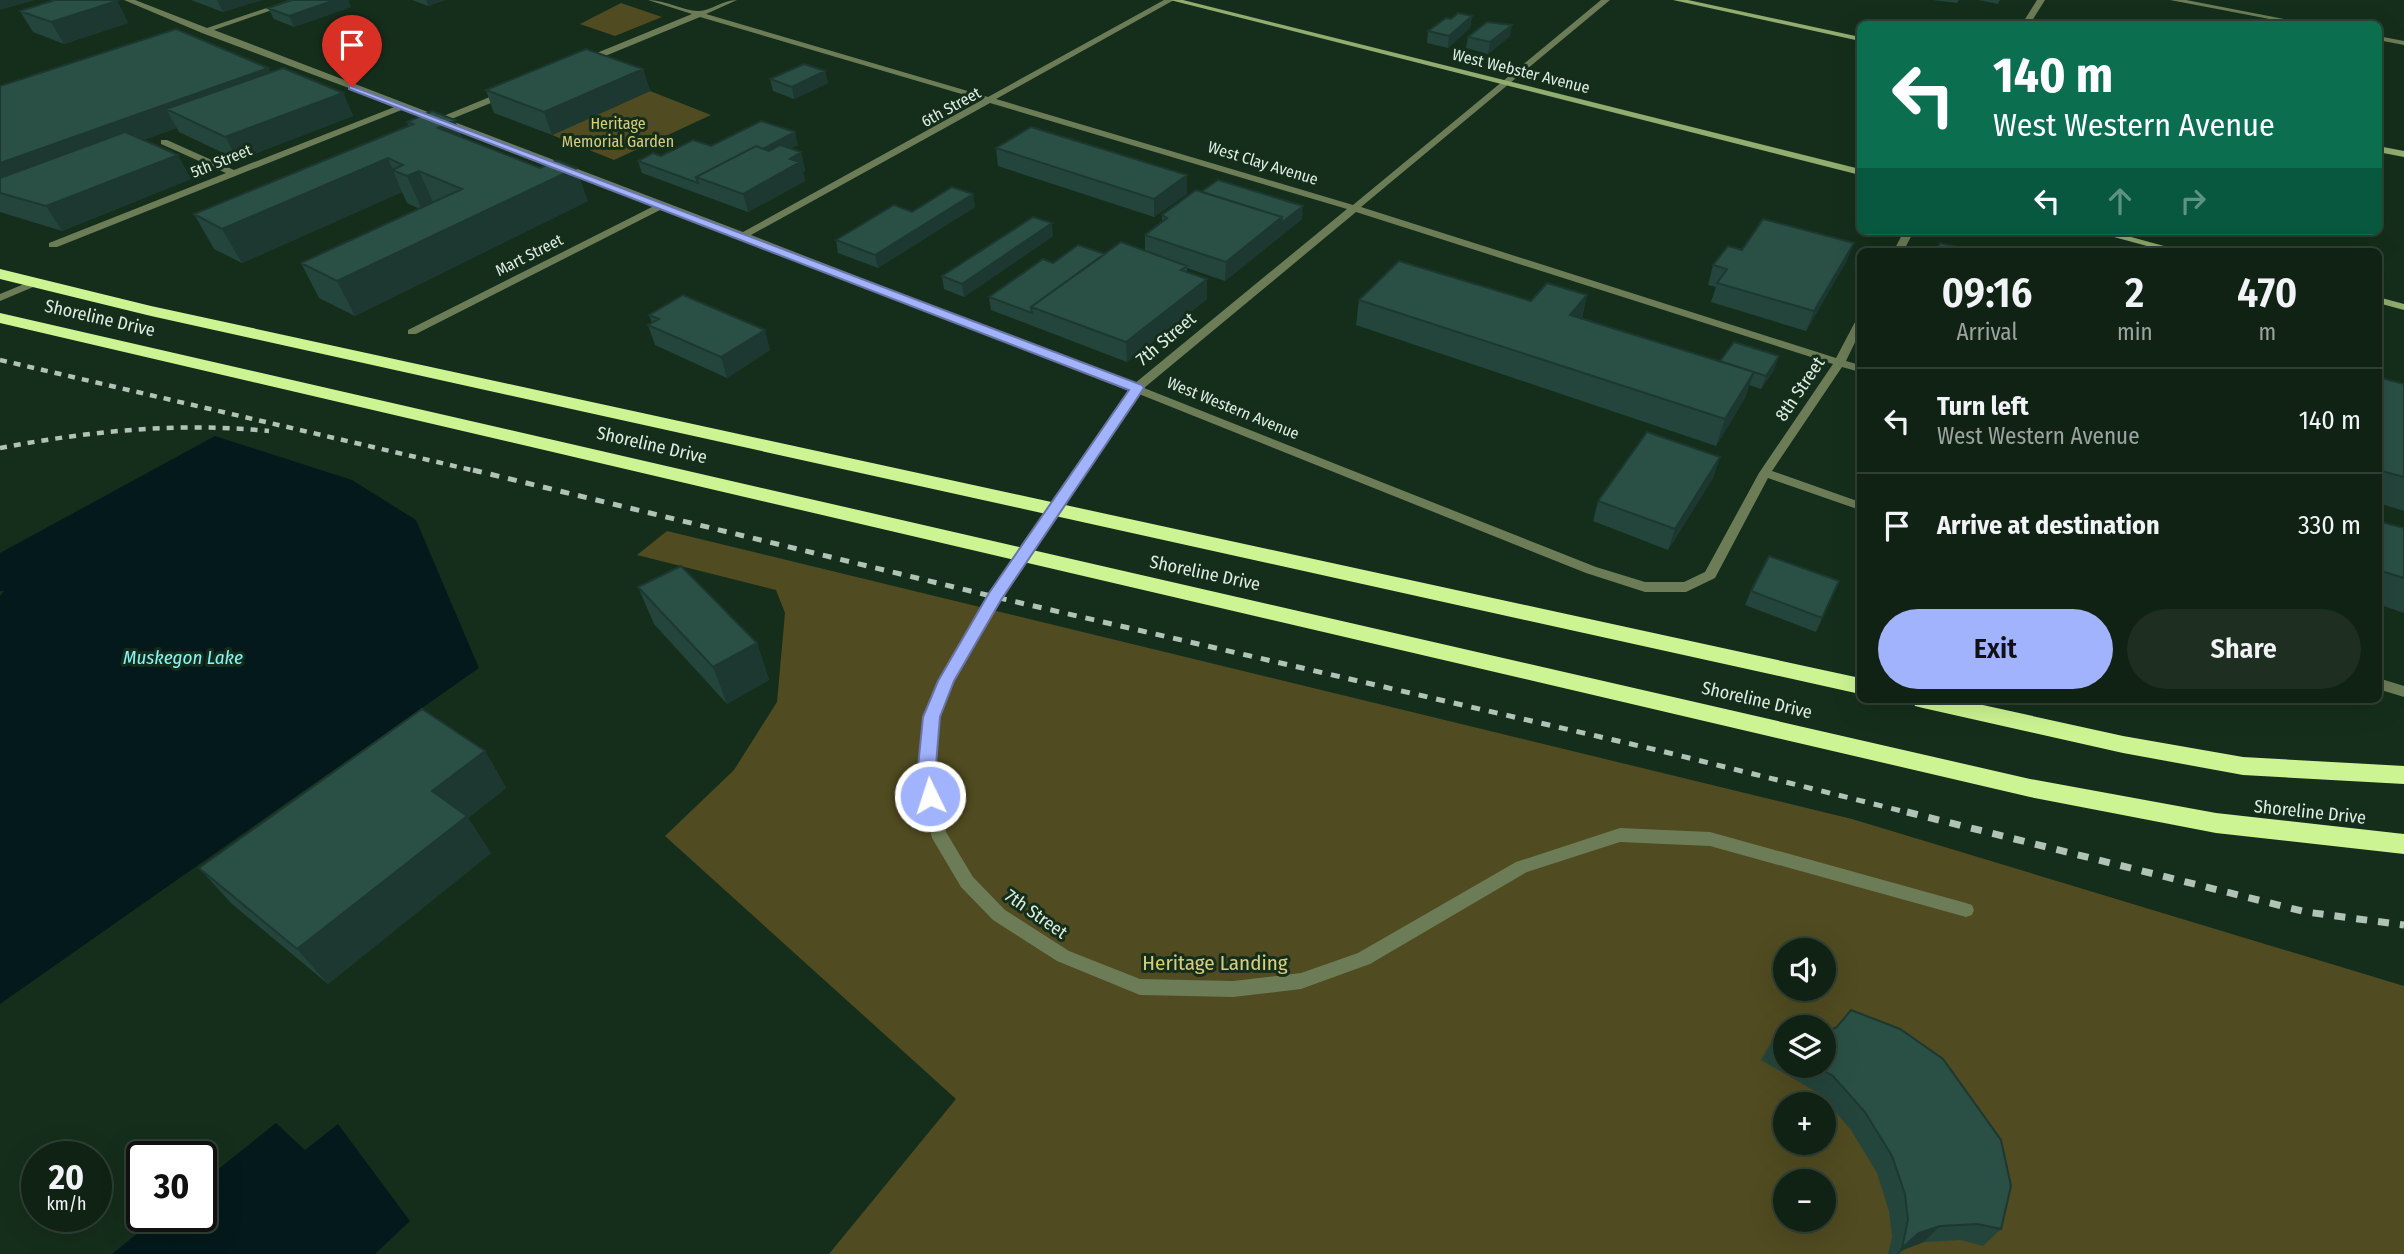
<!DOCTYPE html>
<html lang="en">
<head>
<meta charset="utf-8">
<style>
	:root { --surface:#102214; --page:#1e2f22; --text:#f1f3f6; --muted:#9ca4a0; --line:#303f34; --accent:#a1b3fd }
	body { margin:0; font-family:"Fira Sans Condensed",sans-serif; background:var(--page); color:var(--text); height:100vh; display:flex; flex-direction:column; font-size:26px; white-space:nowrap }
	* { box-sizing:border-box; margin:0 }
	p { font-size:23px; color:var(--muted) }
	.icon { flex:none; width:38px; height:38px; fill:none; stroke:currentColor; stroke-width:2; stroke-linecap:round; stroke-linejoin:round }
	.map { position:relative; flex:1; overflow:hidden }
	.drawer { position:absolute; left:1857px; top:248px; width:525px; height:455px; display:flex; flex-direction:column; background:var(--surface); border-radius:10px; box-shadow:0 7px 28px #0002,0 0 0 2px var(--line) }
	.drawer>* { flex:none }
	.banner { position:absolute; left:1857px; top:21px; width:525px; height:214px; border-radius:10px; box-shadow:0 7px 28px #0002,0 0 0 2px var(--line); background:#0b6e4f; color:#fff; overflow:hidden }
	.buttons { position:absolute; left:1773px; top:938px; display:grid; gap:14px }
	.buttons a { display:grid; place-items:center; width:63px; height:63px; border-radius:50%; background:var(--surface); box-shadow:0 7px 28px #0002,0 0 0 2px var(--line); font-size:35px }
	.speed { position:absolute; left:21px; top:1141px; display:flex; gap:14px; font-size:35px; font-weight:700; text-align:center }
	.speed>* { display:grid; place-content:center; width:91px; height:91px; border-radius:50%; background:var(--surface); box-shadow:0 7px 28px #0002,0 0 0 2px var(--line); line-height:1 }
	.speed small { font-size:18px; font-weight:400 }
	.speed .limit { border:4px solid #111; border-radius:10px; background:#fff; color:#111 }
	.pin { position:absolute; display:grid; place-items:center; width:60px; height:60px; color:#fff; margin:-72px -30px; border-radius:50% 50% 50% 0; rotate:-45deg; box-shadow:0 0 7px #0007 }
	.pin .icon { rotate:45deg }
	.me { position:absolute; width:77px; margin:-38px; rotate:356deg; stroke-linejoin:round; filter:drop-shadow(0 0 5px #0008) }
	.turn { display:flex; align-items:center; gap:24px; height:147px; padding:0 21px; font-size:32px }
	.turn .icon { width:91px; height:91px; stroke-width:2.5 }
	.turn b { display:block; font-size:49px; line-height:60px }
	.lanes { display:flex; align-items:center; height:66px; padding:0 21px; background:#0003; justify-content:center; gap:35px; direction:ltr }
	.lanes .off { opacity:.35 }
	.eta { display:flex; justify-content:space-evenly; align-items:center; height:119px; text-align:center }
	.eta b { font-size:42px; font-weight:600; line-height:49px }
	.action { display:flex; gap:14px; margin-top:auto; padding:14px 21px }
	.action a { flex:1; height:80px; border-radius:42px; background:var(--accent); color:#111; font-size:28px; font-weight:600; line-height:80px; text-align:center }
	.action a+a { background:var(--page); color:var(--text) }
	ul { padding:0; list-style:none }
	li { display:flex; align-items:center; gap:21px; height:105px; padding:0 21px; border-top:2px solid var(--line) }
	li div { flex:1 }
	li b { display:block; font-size:26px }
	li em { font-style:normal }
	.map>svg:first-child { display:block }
	.green { fill:#504b20; fill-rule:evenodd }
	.water { fill:#04191b }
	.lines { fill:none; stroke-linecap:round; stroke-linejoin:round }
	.street { fill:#6c7c56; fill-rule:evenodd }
	.secondary { fill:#93ac6f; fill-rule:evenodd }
	.highway { fill:#ccf492; fill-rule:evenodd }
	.rail-far2 { stroke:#b1c3b4; stroke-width:4.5; stroke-dasharray:7 7; stroke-linecap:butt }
	.rail-far1 { stroke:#b1c3b4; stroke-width:5; stroke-dasharray:9 9; stroke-linecap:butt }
	.rail { stroke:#b1c3b4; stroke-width:7; stroke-dasharray:11 11; stroke-linecap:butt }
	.wall { fill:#24453c }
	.shaded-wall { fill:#1d3831 }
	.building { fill:#2a5046; stroke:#1d3831; stroke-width:2 }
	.route { fill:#a1b3fd; stroke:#6974a4; stroke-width:2 }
	.labels { text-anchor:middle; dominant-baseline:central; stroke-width:6; stroke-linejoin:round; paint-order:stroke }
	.far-street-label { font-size:16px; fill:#deeee1; stroke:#152e1b }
	.far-park-label { font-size:16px; fill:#d7cd7d; stroke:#152e1b }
	.street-label { font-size:18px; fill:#deeee1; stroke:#152e1b }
	.water-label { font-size:19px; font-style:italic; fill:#87f5fb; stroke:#152e1b }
	.near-park-label { font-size:21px; fill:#d7cd7d; stroke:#152e1b }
</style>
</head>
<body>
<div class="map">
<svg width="2404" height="1254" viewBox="0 0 2404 1254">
	<rect width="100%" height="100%" fill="#152e1b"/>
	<path class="green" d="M 621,3 L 662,17 L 615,36 L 580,24 Z
		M 650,91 L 711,115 L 614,160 L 552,135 Z
		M 667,531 L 1852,819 L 2404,986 L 2404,1254 L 829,1254 L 956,1099 L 665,836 L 734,770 L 777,702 L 785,613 L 776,590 L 637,555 ZM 1785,950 L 1824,950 L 1824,989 L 1785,989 ZM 1785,1027 L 1824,1027 L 1824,1066 L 1785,1066 ZM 1785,1104 L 1824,1104 L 1824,1143 L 1785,1143 ZM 1785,1181 L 1824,1181 L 1824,1220 L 1785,1220 Z"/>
	<path class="water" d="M 215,436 L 352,480 L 416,520 L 479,668 L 0,1004 L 0,596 L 4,591 L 0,591 L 0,553 Z
		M 276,1123 L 305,1150 L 338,1124 L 410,1221 L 375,1254 L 112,1254 L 159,1216 L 201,1216 L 201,1183 Z"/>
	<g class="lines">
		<path class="street" d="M 124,0 L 135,0 L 207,28 L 290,0 L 301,0 L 214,30 L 441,117 L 502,92 L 508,92 L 508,96 L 449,120 L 743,232 L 982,100 L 700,17 L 588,63 L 582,63 L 582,59 L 692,14 L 648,0 C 666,0 686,12 699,11 C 711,11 722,0 737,0 L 706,14 L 988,97 L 1164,0 L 1174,0 L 996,99 L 1353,205 L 1601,0 L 1610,0 L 1361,207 L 1836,358 L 1855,322 L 1860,319 L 1860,332 L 1846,361 L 1860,365 L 1860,372 L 1842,367 L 1772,471 L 1860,502 L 1860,510 L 1768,478 L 1715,578 L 1686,592 L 1645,592 L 1586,573 L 1139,394 L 1000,600 L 953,681 L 938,717 L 934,777 L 946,832 L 973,877 L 1005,910 L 1069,951 L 1140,979 L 1233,981 L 1301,973 L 1358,953 L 1516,862 L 1620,828 L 1710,832 L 1966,903 L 1972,905 L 1974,910 L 1972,915 L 1966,917 L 1710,846 L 1620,842 L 1527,872 L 1370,964 L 1301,989 L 1233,997 L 1140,995 L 1057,961 L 993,920 L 961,887 L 932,838 L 918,777 L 924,717 L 939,681 L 990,594 L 1129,391 L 664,208 L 416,334 L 408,334 L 408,330 L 656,205 L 441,123 L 435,123 L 434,120 L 404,109 L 57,247 L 49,247 L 49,243 L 226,173 L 161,144 L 161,140 L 167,140 L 234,170 L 397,106 L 202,33 ZM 990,103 L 1347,209 L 1134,384 L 751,235 ZM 1356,212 L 1833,364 L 1759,473 L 1705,572 L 1684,582 L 1645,582 L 1596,567 L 1144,388 Z
			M 2037,0 L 2045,0 L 2030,24 L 2022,24 Z
			M 2170,0 L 2186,0 L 2310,24 L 2296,24 Z
			M 2378,36 L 2404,41 L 2404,45 L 2378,40 Z
			M 1904,231 L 1914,231 L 1903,252 L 1893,252 Z
			M 34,280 L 39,283 L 38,285 L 0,301 L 0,294 Z
			M 2378,678 L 2404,686 L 2404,697 L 2378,689 Z"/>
		<path class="secondary" d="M 1170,0 L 1183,0 L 1860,169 L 1860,175 Z
			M 1673,0 L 1688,0 L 1860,37 L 1860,41 Z
			M 2378,146 L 2404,151 L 2404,157 L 2378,152 Z
			M 2092,231 L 2109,231 L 2186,252 L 2169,252 Z
			M 2378,297 L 2404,304 L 2404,310 L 2378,303 Z"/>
		<path class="highway" d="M 0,269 L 151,306 L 1860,678 L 1860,694 L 151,316 L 0,279 Z
			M 0,313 L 2030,779 L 2216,813 L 2404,834 L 2404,854 L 2216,833 L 2030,797 L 0,323 Z
			M 1912,700 L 1960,700 L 2123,736 L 2243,757 L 2404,766 L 2404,784 L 2243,775 L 2123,753 L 1923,708 L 1915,706 Z"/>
		<path class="rail-far2" d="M 0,360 L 480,472
			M 0,448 C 90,431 178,422 269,431"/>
		<path class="rail-far1" d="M 473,470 L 995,597 L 1657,750 L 1914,814"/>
		<path class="rail" d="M 1907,812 L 2306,912 L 2404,925"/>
	</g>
	<path class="wall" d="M 191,0 L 262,0 L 223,12 Z
		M 412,0 L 445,0 L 428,6 Z
		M 1932,0 L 1959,0 L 1957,3 Z
		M 1978,0 L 2000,0 L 1998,4 Z
		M 117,1 L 128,23 L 64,44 L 33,32 L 20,11 Z
		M 348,1 L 351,7 L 294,27 L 274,19 L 268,8 L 351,1 Z
		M 1472,16 L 1470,28 L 1448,48 L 1427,43 L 1428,31 L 1451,19 Z
		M 1510,36 L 1488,54 L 1466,48 L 1468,37 Z
		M 268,68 L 270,73 L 343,93 L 353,116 L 238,160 L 179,132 L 177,128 L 143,140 L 191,179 L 62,231 L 0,212 L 0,86 Z
		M 643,69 L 650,91 L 552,135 L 494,113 L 486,90 Z
		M 825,71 L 828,83 L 794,99 L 773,91 L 770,79 Z
		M 407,122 L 462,137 L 588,201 L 355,316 L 319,298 L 301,263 L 420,209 L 407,203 L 402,192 L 242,263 L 214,249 L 194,214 L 409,126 Z
		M 798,145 L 790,148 L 801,152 L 805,171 L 803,172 L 805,181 L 748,212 L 642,173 L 638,161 L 711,146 Z
		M 996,148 L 1187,194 L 1154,217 L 998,166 Z
		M 973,194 L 975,207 L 878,268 L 838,253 L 836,240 L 912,212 Z
		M 1162,215 L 1302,219 L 1225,281 L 1187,268 L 1187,272 L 1207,299 L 1127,362 L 991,310 L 989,297 L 1053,263 L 1105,254 L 1145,251 L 1145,235 L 1162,222 Z
		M 1053,236 L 964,297 L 944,289 L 942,276 Z
		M 1854,243 L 1846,262 L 1806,331 L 1711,302 L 1716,287 L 1708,285 L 1713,265 L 1742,250 Z
		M 1587,295 L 1582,318 L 1720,361 L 1774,370 L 1761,389 L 1749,385 L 1745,398 L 1716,446 L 1356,325 L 1359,300 L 1531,301 Z
		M 649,315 L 770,350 L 727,378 L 655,345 L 648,325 L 652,323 Z
		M 2378,377 L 2404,384 L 2404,511 L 2378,503 Z
		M 1720,457 L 1713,478 L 1668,550 L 1593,521 L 1598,501 Z
		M 2378,521 L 2404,528 L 2404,613 L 2378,604 Z
		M 1839,581 L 1816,632 L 1745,605 L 1751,591 Z
		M 638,587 L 757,643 L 769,680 L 727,704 L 654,624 Z
		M 485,751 L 506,788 L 468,818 L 491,853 L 328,984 L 232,904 L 199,868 Z
		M 1772,1041 L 1785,1041 L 1785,1066 L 1824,1066 L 2001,1229 L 1983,1246 L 1961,1240 L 1924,1242 L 1903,1250 L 1898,1254 L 1888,1254 L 1892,1237 L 1889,1211 L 1877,1173 L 1851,1130 L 1820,1094 L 1761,1060 Z"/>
	<path class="shaded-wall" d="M 0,0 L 35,0 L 0,10 Z
		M 217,0 L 262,0 L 223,12 Z
		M 335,0 L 350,0 L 348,1 L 351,7 L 294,27 L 289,16 Z
		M 426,0 L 445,0 L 428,6 Z
		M 117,1 L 128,23 L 64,44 L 51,22 Z
		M 1472,16 L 1470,28 L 1448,48 L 1449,36 Z
		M 1512,25 L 1510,36 L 1488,54 L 1490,42 Z
		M 268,68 L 279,91 L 166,109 L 177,128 L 0,192 L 0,163 Z
		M 643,69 L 650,91 L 552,135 L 544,112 Z
		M 825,71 L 828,83 L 794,99 L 792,87 Z
		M 343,93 L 353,116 L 238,160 L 225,137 Z
		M 455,120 L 468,153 L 438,128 Z
		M 795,132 L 798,145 L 720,185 L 704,179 Z
		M 801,152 L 805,171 L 803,172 L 805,181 L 748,212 L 743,194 L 790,159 Z
		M 178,155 L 191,179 L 62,231 L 46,206 Z
		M 388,158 L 402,192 L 242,263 L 222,229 Z
		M 576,168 L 588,201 L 355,316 L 337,281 Z
		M 419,171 L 434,204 L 422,210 L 407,176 Z
		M 1187,175 L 1187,194 L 1154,217 L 1154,199 Z
		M 973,194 L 975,207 L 878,268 L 875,255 Z
		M 1303,206 L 1302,219 L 1225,281 L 1226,262 L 1282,217 Z
		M 1052,223 L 1053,236 L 964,297 L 962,284 Z
		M 1854,243 L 1846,262 L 1806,331 L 1814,311 Z
		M 1207,279 L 1207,299 L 1127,362 L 1126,342 Z
		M 1587,295 L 1581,320 L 1570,315 Z
		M 765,330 L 770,350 L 727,378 L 721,357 Z
		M 1779,356 L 1774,370 L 1761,389 L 1766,376 Z
		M 1754,372 L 1745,398 L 1716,446 L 1725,419 Z
		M 1720,457 L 1713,478 L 1668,550 L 1675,529 Z
		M 757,643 L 769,680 L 727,704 L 713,667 Z
		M 485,751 L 506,788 L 468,818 L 491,853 L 328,984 L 297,949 L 432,791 Z
		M 1940,1226 L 1924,1242 L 1903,1250 L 1898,1254 L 1896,1254 L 1919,1233 Z"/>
	<path class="building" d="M 55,0 L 113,0 L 117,1 L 51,22 L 20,11 Z
		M 292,0 L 335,0 L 289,16 L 268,8 Z
		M 1458,13 L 1472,16 L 1449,36 L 1428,31 L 1446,18 L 1451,19 Z
		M 1487,22 L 1512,25 L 1490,42 L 1468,37 Z
		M 176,29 L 268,68 L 0,163 L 0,86 Z
		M 586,49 L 643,69 L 544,112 L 486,90 Z
		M 804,64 L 825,71 L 792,87 L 770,79 Z
		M 283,68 L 343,93 L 225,137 L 166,109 Z
		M 432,111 L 455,120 L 438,128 L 540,168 L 557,160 L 576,168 L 337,281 L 301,263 L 462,189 L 419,171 L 407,176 L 392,170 L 403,165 L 388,158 L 222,229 L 194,214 L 413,124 L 407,122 Z
		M 761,121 L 795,132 L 763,149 L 756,146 L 696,177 L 698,183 L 638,161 L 653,153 L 661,156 L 693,140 L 711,146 Z
		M 1031,127 L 1187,175 L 1154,199 L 996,148 Z
		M 125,132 L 178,155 L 46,206 L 0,193 L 0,178 Z
		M 780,145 L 801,152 L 790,159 L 800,162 L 743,194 L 696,177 L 756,146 L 769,151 Z
		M 1218,180 L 1303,206 L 1281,223 L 1282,217 L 1201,192 Z
		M 952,187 L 973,194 L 875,255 L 836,240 L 894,205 L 912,212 Z
		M 1196,190 L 1282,217 L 1226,262 L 1145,235 L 1167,218 L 1162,215 Z
		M 1033,217 L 1052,223 L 962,284 L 942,276 Z
		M 1763,219 L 1854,243 L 1814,311 L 1717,283 L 1727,269 L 1713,265 L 1728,246 L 1742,250 Z
		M 1121,242 L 1187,266 L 1181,270 L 1207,279 L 1126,342 L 1031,307 Z
		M 1940,243 L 1977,252 L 1935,252 Z
		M 1078,245 L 1105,254 L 1031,307 L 1032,313 L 989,297 L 1043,259 L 1053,263 Z
		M 1399,261 L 1531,301 L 1547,283 L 1587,295 L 1570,315 L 1754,372 L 1725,419 L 1359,300 Z
		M 683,295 L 765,330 L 721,357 L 648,325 L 659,319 L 649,315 Z
		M 1734,342 L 1779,356 L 1766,376 L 1720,361 Z
		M 2378,377 L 2404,384 L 2404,477 L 2378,470 Z
		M 1647,432 L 1720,457 L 1675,529 L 1598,501 Z
		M 2378,521 L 2404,528 L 2404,578 L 2378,570 Z
		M 1769,556 L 1839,581 L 1822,618 L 1751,591 Z
		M 681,566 L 757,643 L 713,667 L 638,587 Z
		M 422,709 L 485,751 L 432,791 L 467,816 L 297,949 L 199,868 Z
		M 1851,1010 L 1900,1029 L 1943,1059 L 2001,1140 L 2011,1186 L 2001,1229 L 1978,1224 L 1940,1226 L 1919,1233 L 1902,1248 L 1908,1220 L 1905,1194 L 1892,1156 L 1865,1112 L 1833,1076 L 1816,1066 L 1824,1066 L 1824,1034 L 1837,1027 Z
		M 1772,1041 L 1785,1041 L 1785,1048 Z"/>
	<path class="route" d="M 349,85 L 1142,385 L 1144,388 L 1001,600 L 954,681 L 940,717 L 935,777 L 939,796 L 936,801 L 924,801 L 917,777 L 923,717 L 938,681 L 989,593 L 1129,390 L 349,89 Z"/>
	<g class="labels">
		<g class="far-street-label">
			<text transform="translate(1521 71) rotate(14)">West Webster Avenue</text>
			<text transform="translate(951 107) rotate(-29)">6th Street</text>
			<text transform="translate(221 161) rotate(-22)">5th Street</text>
			<text transform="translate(1263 163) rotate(17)">West Clay Avenue</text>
			<text transform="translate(529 255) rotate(-27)">Mart Street</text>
			<text transform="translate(1233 408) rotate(22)">West Western Avenue</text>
		</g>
		<g class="far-park-label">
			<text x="618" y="123">Heritage<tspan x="618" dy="18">Memorial Garden</tspan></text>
		</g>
		<g class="street-label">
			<text transform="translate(100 318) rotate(13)">Shoreline Drive</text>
			<text transform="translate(1166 339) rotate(-40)">7th Street</text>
			<text transform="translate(1800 389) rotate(-56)">8th Street</text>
			<text transform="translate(652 445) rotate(13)">Shoreline Drive</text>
			<text transform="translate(1205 573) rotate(12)">Shoreline Drive</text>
			<text transform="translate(1757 700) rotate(13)">Shoreline Drive</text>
			<text transform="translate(2310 812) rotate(6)">Shoreline Drive</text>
			<text transform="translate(1036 914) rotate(35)">7th Street</text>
		</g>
		<g class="water-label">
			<text x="183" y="657">Muskegon Lake</text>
		</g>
		<g class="near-park-label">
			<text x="1215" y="963">Heritage Landing</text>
		</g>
	</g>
</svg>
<div class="buttons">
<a><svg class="icon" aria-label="sound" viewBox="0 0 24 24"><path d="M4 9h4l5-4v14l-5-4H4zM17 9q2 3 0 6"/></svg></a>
<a><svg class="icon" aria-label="layers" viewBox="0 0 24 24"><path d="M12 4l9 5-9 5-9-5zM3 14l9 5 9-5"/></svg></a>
<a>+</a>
<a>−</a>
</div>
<div class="speed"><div>20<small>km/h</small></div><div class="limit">30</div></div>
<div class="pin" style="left:352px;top:87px;background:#d93025"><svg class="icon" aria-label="arrive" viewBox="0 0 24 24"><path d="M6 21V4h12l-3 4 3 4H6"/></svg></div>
<svg class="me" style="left:930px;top:796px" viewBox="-20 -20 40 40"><circle r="17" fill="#a1b3fd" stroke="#fff" stroke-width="3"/><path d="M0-11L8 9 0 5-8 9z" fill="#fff"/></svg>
<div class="banner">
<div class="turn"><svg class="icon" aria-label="left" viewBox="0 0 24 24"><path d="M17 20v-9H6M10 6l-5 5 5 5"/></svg><div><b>140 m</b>West Western Avenue</div></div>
<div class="lanes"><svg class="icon" aria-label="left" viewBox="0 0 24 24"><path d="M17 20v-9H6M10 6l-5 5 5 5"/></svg><svg class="icon off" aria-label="ahead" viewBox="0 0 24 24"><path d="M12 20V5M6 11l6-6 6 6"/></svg><svg class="icon off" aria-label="right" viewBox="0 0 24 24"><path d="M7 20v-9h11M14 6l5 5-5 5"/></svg></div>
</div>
<section class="drawer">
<div class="eta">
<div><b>09:16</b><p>Arrival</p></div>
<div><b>2</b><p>min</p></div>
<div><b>470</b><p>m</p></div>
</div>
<ul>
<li><svg class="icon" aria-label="left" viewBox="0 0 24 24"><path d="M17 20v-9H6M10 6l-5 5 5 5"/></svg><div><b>Turn left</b><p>West Western Avenue</p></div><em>140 m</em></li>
<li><svg class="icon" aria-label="arrive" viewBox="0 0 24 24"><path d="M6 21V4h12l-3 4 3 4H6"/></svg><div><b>Arrive at destination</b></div><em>330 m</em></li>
</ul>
<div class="action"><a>Exit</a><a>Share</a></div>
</section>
</div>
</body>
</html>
